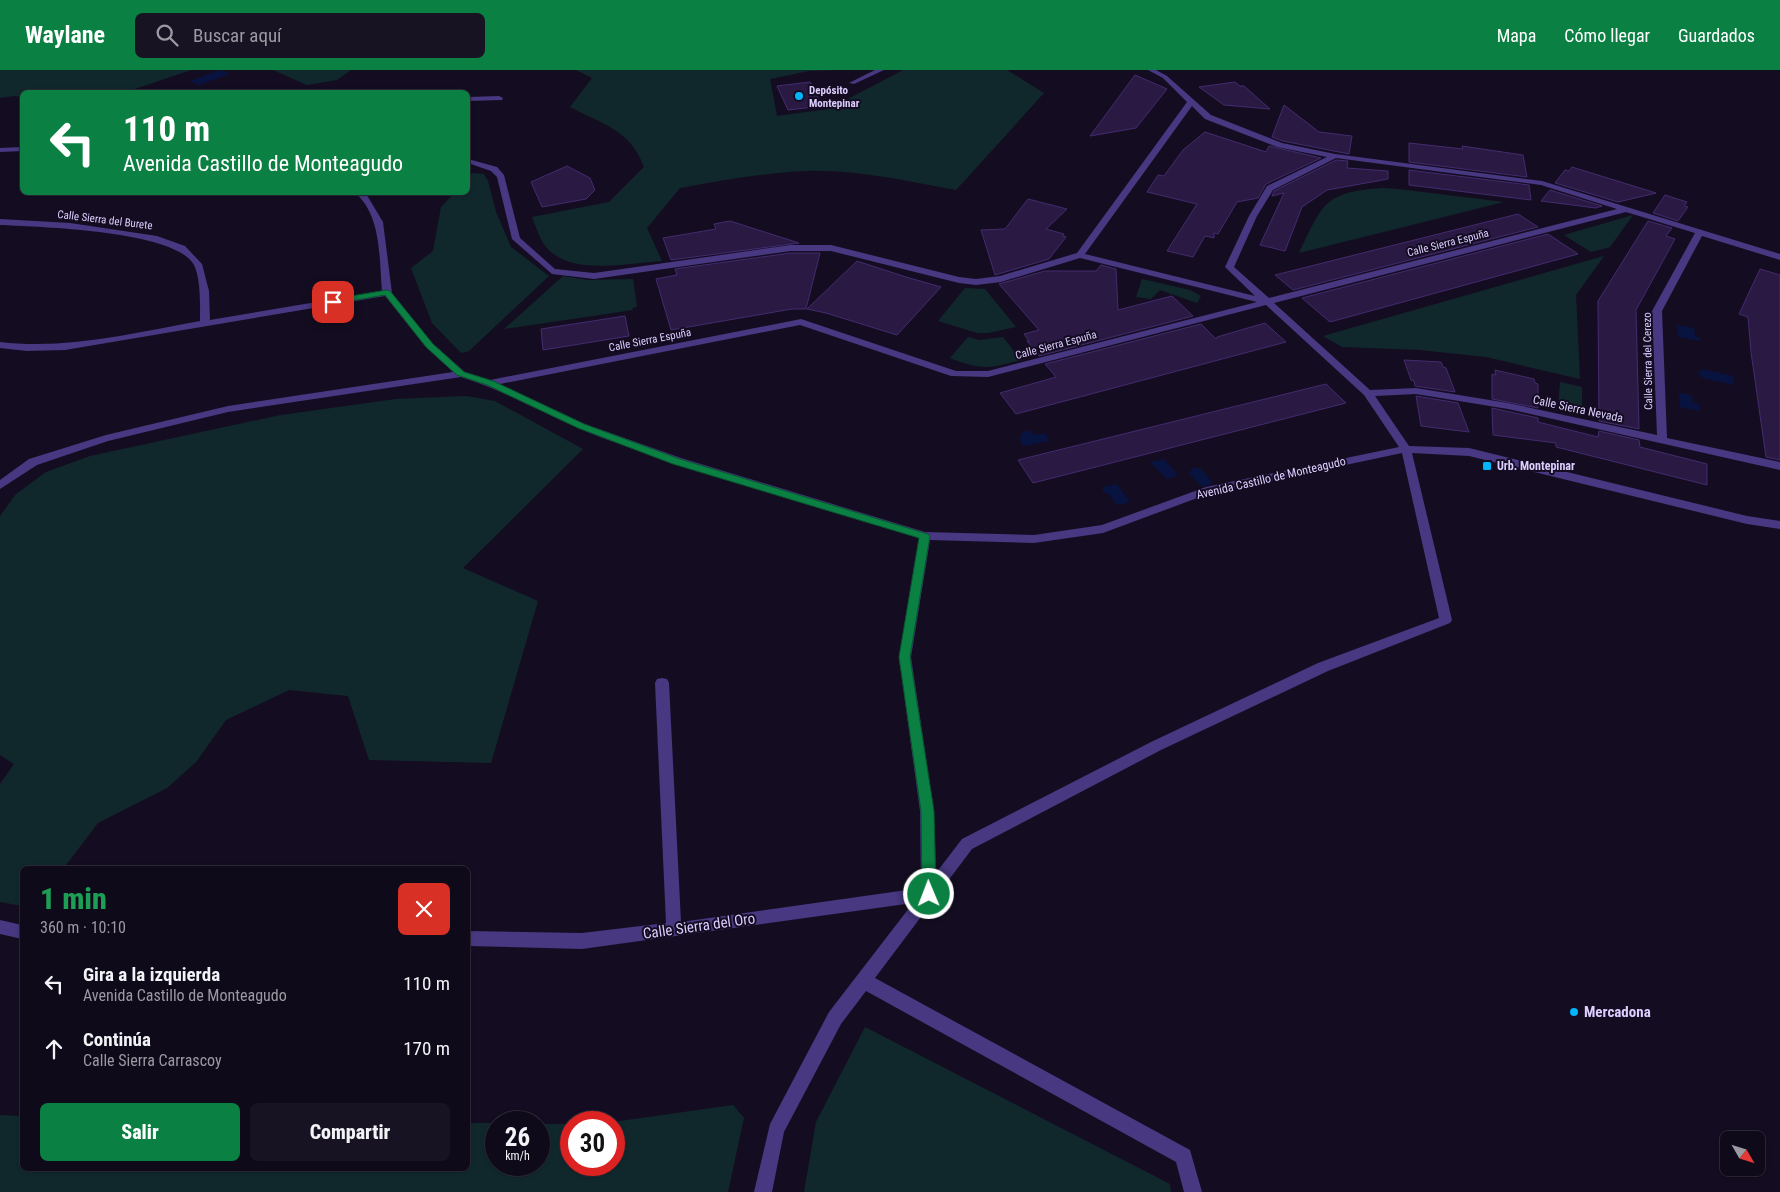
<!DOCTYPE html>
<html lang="es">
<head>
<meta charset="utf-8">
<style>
	:root { --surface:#0f0a1a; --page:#181323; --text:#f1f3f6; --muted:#9b9aa2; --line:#2f2b39; --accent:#0b8043 }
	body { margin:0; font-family:"Roboto Condensed",sans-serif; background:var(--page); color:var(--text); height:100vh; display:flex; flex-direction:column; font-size:19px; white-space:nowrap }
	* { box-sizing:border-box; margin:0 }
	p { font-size:16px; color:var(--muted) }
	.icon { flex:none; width:28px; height:28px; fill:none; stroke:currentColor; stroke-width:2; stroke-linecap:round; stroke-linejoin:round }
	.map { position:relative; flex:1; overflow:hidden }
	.sheet { position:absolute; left:20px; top:796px; width:450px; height:305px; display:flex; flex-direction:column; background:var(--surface); border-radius:8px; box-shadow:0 1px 4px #0004,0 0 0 1px var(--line) }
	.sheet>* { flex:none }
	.banner { position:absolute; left:20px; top:20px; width:450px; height:105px; border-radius:8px; box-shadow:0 1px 4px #0004,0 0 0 1px var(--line); background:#0b8043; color:#fff; overflow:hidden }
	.needle { width:32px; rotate:129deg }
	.controls { position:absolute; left:1720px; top:1061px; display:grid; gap:10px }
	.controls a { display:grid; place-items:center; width:45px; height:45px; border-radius:8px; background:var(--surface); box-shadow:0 1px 4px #0004,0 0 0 1px var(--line); font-size:25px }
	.speed { position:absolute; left:485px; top:1041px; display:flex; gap:10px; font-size:25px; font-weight:700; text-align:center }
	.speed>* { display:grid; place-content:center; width:65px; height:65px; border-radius:50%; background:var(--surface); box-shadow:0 1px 4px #0004,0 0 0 1px var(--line); line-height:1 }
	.speed small { font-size:12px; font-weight:400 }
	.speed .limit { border:8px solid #d22; background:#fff; color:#111 }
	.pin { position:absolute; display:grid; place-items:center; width:42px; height:42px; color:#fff; margin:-21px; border-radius:10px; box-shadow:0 2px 8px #0006 }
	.me { position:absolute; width:55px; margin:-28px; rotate:359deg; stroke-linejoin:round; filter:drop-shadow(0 0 4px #0008) }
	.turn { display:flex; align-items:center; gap:18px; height:105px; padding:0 20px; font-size:22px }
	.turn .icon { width:65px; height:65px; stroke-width:2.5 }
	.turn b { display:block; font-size:35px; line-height:42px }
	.round { display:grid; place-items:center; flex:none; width:52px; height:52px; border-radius:8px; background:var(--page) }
	.overview { display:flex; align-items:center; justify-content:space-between; height:85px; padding:0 20px }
	h1 { font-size:30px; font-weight:800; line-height:38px; color:#1e9e55 }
	.button { display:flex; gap:10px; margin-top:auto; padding:10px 20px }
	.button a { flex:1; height:58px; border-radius:8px; background:var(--accent); color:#fff; font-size:20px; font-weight:800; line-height:58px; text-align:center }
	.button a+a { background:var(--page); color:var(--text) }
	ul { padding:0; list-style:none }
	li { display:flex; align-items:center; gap:15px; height:65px; padding:0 20px }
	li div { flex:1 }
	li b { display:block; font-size:19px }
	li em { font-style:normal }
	header { display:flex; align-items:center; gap:30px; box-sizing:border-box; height:70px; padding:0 25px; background:var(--accent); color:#fff }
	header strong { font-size:24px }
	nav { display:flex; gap:28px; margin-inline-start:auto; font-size:18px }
	.search { width:350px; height:45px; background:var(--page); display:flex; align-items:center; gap:12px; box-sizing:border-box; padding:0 18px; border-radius:8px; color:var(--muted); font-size:19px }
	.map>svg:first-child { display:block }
	.green { fill:#10282c }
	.water { fill:#09133f }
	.building { fill:#291943; stroke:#442b6f }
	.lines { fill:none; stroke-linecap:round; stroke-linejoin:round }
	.street { fill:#473881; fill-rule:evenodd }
	.route { fill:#0b8043; stroke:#07532c }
	.poi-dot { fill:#00b5f9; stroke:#140d22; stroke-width:2 }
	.labels { text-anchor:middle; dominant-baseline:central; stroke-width:4; stroke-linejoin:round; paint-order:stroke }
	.far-poi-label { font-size:11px; font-weight:bold; fill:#dcceff; stroke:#140d22; text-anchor:start }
	.far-street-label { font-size:11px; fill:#dcceff; stroke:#140d22 }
	.street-label { font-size:12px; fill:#dcceff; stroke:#140d22 }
	.poi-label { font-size:12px; font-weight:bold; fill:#dcceff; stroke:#140d22; text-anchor:start }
	.near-street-label { font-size:15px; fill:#dcceff; stroke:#140d22 }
	.near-poi-label { font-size:15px; font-weight:bold; fill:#dcceff; stroke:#140d22; text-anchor:start }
</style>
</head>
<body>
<header>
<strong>Waylane</strong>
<div class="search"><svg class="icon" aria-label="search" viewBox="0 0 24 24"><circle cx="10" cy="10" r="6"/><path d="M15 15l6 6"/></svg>Buscar aquí</div>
<nav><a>Mapa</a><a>Cómo llegar</a><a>Guardados</a></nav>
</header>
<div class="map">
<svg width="1780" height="1122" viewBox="0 0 1780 1122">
	<rect width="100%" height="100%" fill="#140d22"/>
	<path class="green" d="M 0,0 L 191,0 L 126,22 L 22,22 L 22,27 L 14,26 L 0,28 Z
		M 273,0 L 351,0 L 337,10 L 307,15 Z
		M 576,0 L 839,0 L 809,1 L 770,9 L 777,46 L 829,39 L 903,0 L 1007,0 L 1044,23 L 956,120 C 906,111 856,99 805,101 C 763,103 721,110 680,118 L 647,158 L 662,191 C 629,193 571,206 547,178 C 540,171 536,156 532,147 L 609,132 L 644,97 C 631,60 602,54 570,37 L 592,8 Z
		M 472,103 L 484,104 L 488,111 L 496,142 L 511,177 L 549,206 L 469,281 L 461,283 L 432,253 L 411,198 L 433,181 L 441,137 L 454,123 L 468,122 L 468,108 Z
		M 1383,118 L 1398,119 L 1504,132 L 1299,183 C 1323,134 1323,122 1383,118 Z
		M 1633,145 L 1610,177 L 1591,182 L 1564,165 Z
		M 1604,186 L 1576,225 L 1580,309 L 1486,287 L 1420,280 L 1342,277 L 1323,266 Z
		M 563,206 L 587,210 L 633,209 L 637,237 L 632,238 L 633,240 L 504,259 Z
		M 1142,209 L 1190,220 L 1201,226 L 1197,233 L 1160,220 L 1151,229 L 1136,227 Z
		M 965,218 L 985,219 L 1016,257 L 988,263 L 977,263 L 938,251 Z
		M 968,267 L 979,270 L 1003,267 L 1021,290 C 989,299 981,300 950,288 Z
		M 1560,312 L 1582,317 L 1582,342 L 1558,337 Z
		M 466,326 L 495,331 L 583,379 L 463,498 L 538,531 L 491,693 L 369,690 L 348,626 L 289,620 L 226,650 L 196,692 L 167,718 L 98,753 L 63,799 L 22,799 L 22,836 L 0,832 L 0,714 L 14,694 L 0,685 L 0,446 L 16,424 L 46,402 L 90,386 L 281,345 L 396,329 Z
		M 865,957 L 1170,1114 L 1171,1122 L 804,1122 L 816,1052 Z
		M 733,1035 L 744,1048 L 728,1122 L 0,1122 L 0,1045 L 22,1046 L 22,1099 L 468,1099 L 468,1053 L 496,1053 L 496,1095 L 539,1095 L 539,1054 L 571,1054 L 571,1095 L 614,1095 L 613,1052 Z"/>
	<path class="water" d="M 220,0 L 230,4 L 198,15 L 190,11 Z
		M 1677,255 L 1694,258 L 1695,266 L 1700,268 L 1700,271 L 1678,267 Z
		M 1702,299 L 1733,306 L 1734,315 L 1703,308 L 1697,303 L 1702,301 Z
		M 1679,323 L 1692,325 L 1693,333 L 1699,334 L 1700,341 L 1680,337 Z
		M 1031,360 L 1034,365 L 1045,363 L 1049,371 L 1023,376 L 1019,367 L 1022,367 L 1021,363 Z
		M 1164,389 L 1178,405 L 1167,409 L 1150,392 Z
		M 1193,397 L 1201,399 L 1213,413 L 1202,417 L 1189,403 Z
		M 1117,414 L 1130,432 L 1117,435 L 1109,424 L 1103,422 L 1103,417 Z"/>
	<path class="building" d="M 1135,5 L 1167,19 L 1136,58 L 1090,66 Z
		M 810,12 L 822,36 L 788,40 L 777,16 Z
		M 1235,12 L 1240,16 L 1244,16 L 1270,39 L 1224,35 L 1199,17 Z
		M 1284,35 L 1319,62 L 1352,66 L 1349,84 L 1283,71 L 1272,67 Z
		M 1205,62 L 1266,82 L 1269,76 L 1321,88 L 1266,114 L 1258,128 L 1237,132 L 1218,164 L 1214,163 L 1214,168 L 1205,166 L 1193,187 L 1167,181 L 1197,134 L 1147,122 L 1158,105 L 1164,106 L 1183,80 Z
		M 1409,73 L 1463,79 L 1462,76 L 1523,85 L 1527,107 L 1409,92 Z
		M 1336,90 L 1348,91 L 1347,98 L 1388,101 L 1388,109 L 1327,120 L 1302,137 L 1285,181 L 1260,175 L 1284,123 L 1272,126 L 1274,121 Z
		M 567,96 L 590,108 L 595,120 L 586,129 L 542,137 L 531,112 Z
		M 1572,97 L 1656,123 L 1618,132 L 1555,113 L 1565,100 L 1569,101 Z
		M 1409,100 L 1529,115 L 1531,130 L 1409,115 Z
		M 1550,120 L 1602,136 L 1596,138 L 1541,131 Z
		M 1665,125 L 1687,132 L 1684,136 L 1688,137 L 1678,151 L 1653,143 Z
		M 1028,129 L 1067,139 L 1046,159 L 1064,164 L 1063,166 L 1066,167 L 1049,189 L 995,205 L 981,160 L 1005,159 Z
		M 1518,144 L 1538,157 L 1293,220 L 1275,205 Z
		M 730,151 L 799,173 L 671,190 L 663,168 L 716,159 L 714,154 Z
		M 1648,151 L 1672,158 L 1666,166 L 1675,169 L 1636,240 L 1639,359 L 1599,351 L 1598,231 Z
		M 1548,164 L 1578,184 L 1330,252 L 1302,228 Z
		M 791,183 L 820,183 L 806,239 L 792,239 L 671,260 L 656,209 L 677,205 L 675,199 Z
		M 857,191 L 906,207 L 941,217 L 897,265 L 826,243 L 807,239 Z
		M 1101,195 L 1116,199 L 1118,240 L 1172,226 L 1193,246 L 1039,286 L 1027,271 L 1029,271 L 1024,264 L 1039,260 L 999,214 L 1045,201 L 1096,201 Z
		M 1760,199 L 1780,205 L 1780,390 L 1766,387 L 1751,282 L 1748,247 L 1739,244 Z
		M 625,246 L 629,266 L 543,280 L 541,259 Z
		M 1265,253 L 1286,272 L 1016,344 L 1000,323 L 1056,307 L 1045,294 L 1201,254 L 1216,269 L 1217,267 Z
		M 1404,290 L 1441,292 L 1443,297 L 1446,298 L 1455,322 L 1415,316 L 1414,311 L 1411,310 Z
		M 1495,300 L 1534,309 L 1535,313 L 1538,314 L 1538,338 L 1492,329 L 1492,304 L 1496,305 Z
		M 1326,314 L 1346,333 L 1033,413 L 1018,390 Z
		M 1416,326 L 1458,333 L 1469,362 L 1421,356 Z
		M 1492,338 L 1538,348 L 1538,352 L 1598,367 L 1599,361 L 1639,370 L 1640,377 L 1707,394 L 1707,415 L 1556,377 L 1556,373 L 1493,365 Z"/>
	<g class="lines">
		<path class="street" d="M 875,0 L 884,0 L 854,14 L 849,13 Z
			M 1148,0 L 1156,0 L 1167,6 L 1211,45 L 1282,73 L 1335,84 L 1542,111 L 1780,184 L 1780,190 L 1702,166 L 1662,241 L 1667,368 L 1780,392 L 1780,400 L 1508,339 L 1416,324 L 1375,326 L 1409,376 L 1469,378 L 1747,446 L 1780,451 L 1780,459 L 1747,454 L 1469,386 L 1412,383 L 1452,550 L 1450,553 L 1328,601 L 1161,680 L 972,779 L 875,908 L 1190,1080 L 1202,1122 L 1184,1122 L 1176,1092 L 866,921 L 841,954 L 784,1062 L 772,1122 L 754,1122 L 770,1054 L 829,942 L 913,833 L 582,879 L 468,876 L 468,861 L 582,863 L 666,853 L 655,613 L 657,609 L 662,608 L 667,609 L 669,613 L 681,852 L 921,818 L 920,741 L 899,587 L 919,468 C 812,436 705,405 600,367 C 553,349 509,322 461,307 L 228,342 L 108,371 L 37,395 L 0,419 L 0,410 L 29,389 L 106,365 L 228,336 L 453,302 L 426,277 L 385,226 L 65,280 L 27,281 L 0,278 L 0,272 C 67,280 134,263 200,251 C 200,236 201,209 194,195 C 175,160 38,157 0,155 L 0,149 L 70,153 L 157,166 L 185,176 L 202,194 L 209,221 L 210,250 L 382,221 C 379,189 382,144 354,122 L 365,122 L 383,152 L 392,223 L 432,273 L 465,302 L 490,310 L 801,249 L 956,301 L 988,301 L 1257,232 L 1080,188 L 1001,212 L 976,215 L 959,213 L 831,181 L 791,181 L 594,209 L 552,204 L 512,169 L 497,107 L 491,101 L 468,93 L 468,89 L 497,97 L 504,105 L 520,168 L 555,199 L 594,203 L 791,175 L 831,175 L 959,207 L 976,209 L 1000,206 L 1077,183 L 1187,32 L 1163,8 ZM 1192,36 L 1205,49 L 1277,77 L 1327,87 L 1267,116 L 1249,146 L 1225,197 L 1255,226 L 1085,184 ZM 1336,88 L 1541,115 L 1617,139 L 1269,228 L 1234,197 L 1257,146 L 1273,120 ZM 1626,142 L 1695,163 L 1652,241 L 1657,365 L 1508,333 L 1416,318 L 1370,320 L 1274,233 ZM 1266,235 L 1364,325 L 1399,377 L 1206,417 L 1102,455 L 1034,465 L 925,462 L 681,388 L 585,354 L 500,314 L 800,255 L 951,306 L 988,307 ZM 1402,383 L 1439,548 L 1318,593 L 1151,672 L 962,769 L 936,803 L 934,741 L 911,587 L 930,470 L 1034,473 L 1103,463 L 1208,424 Z
			M 499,26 L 503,28 L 502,30 L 468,31 L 468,27 Z
			M 22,77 L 22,81 L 0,82 L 0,78 Z
			M 0,850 L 22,855 L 22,869 L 0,864 Z"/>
	</g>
	<path class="route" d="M 387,220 L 390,221 L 433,274 L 464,302 L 493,311 L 584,354 L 680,389 L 928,464 L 930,466 L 910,587 L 934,741 L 936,824 L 934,829 L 929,831 L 924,829 L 922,824 L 921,741 L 899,587 L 919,468 L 673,394 L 578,358 L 487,315 L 457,305 L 426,277 L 385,225 L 333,234 L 328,232 L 333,229 Z"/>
	<g class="poi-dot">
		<circle cx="799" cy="26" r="5"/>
		<rect x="1482" y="391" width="10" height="10" rx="2.5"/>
		<circle cx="1574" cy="942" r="5"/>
	</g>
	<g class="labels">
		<g class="far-poi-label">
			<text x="809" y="20">Depósito<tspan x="809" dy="13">Montepinar</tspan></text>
		</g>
		<g class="far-street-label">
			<text transform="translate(105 150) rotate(7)">Calle Sierra del Burete</text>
			<text transform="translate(1448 173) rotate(-14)">Calle Sierra Espuña</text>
			<text transform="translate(650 270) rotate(-11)">Calle Sierra Espuña</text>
			<text transform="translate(1056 275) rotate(-15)">Calle Sierra Espuña</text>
			<text transform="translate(1648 291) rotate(-91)">Calle Sierra del Cerezo</text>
		</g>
		<g class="street-label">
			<text transform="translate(1578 339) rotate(12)">Calle Sierra Nevada</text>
			<text transform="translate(1271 408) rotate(-13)">Avenida Castillo de Monteagudo</text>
		</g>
		<g class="poi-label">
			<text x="1497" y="396">Urb. Montepinar</text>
		</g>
		<g class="near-street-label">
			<text transform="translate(699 856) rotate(-8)">Calle Sierra del Oro</text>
		</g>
		<g class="near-poi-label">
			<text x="1584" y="942">Mercadona</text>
		</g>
	</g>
</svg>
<div class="controls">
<a><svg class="needle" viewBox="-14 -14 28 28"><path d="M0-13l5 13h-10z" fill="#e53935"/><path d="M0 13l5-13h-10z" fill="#9b9aa2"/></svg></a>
</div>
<div class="speed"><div>26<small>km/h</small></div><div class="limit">30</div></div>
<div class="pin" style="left:333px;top:232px;background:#d93025"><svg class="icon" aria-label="arrive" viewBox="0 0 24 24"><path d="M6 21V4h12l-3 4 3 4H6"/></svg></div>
<svg class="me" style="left:929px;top:824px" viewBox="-20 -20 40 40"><circle r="17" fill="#0b8043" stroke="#fff" stroke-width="3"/><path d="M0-11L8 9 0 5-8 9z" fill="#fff"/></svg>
<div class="banner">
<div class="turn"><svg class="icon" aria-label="left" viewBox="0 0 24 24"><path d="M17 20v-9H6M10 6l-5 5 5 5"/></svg><div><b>110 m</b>Avenida Castillo de Monteagudo</div></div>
</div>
<section class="sheet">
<div class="overview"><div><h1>1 min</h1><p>360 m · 10:10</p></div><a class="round" style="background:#d93025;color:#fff"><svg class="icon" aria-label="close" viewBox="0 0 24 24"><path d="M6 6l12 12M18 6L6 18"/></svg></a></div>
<ul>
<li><svg class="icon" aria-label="left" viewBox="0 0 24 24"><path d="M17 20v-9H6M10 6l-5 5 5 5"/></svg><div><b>Gira a la izquierda</b><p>Avenida Castillo de Monteagudo</p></div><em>110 m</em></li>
<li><svg class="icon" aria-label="ahead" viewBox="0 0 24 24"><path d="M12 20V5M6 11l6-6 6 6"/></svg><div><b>Continúa</b><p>Calle Sierra Carrascoy</p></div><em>170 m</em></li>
</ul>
<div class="button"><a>Salir</a><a>Compartir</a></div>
</section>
</div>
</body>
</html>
